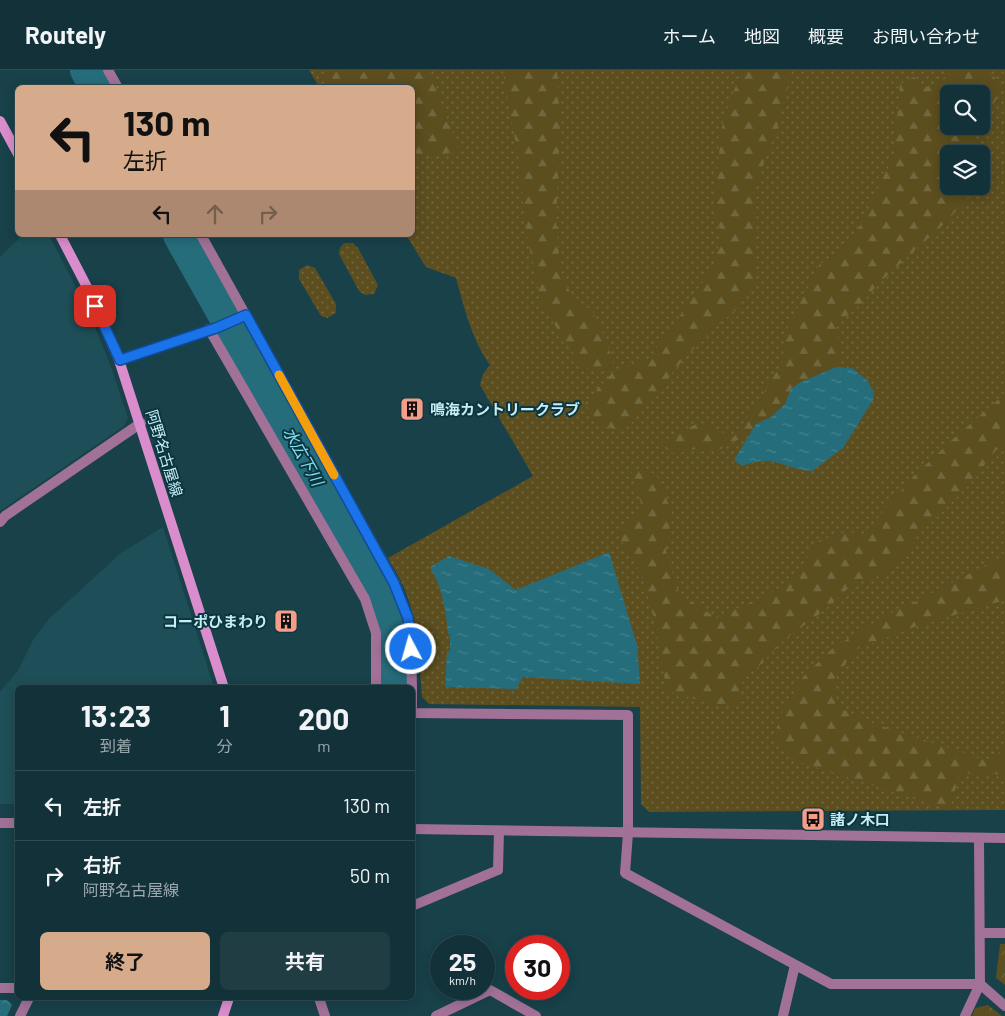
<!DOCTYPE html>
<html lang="ja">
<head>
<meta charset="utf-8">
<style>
	:root { --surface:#123138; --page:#1f3d43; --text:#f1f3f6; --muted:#9ca9ae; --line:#314c53; --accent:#d6ab8b }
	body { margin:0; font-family:Barlow,"Noto Sans JP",sans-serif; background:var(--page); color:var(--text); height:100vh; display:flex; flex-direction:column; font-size:19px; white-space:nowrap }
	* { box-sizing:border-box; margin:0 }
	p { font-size:16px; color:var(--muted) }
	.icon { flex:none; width:28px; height:28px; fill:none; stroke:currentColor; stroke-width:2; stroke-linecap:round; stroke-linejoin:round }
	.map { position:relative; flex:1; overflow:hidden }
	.drawer { position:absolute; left:15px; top:615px; width:400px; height:315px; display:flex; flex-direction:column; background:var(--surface); border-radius:8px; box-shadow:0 2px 12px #0003,0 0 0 1px var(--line) }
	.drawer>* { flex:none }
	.top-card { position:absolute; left:15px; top:15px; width:400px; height:152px; border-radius:8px; box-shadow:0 2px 12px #0003,0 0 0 1px var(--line); background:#d6ab8b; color:#111; overflow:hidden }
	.fabs { position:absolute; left:940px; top:15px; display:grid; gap:10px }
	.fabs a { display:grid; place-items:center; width:50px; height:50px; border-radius:8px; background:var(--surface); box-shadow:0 2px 12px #0003,0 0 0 1px var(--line); font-size:25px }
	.speed { position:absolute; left:430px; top:865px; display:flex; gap:10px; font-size:25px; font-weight:700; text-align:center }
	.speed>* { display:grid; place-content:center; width:65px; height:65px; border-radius:50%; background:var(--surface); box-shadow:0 2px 12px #0003,0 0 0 1px var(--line); line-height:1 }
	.speed small { font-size:12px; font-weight:400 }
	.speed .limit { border:8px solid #d22; background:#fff; color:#111 }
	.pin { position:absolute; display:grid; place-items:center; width:42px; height:42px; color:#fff; margin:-21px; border-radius:10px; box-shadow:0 2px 8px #0006 }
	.me { position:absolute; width:55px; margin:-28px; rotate:354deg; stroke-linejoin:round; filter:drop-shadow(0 0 4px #0008) }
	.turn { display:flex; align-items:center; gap:18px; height:105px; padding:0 25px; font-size:22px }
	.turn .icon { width:65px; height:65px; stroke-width:2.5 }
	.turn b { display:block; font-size:35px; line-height:42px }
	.lanes { display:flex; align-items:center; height:48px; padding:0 25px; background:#0003; justify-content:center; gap:25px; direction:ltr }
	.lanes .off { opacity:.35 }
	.eta { display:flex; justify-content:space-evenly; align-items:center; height:85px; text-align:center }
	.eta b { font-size:30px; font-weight:700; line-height:35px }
	.action { display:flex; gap:10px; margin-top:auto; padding:10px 25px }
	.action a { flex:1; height:58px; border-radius:8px; background:var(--accent); color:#111; font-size:20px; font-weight:700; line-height:58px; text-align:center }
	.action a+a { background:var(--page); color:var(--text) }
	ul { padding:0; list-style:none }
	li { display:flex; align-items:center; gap:15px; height:70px; padding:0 25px; border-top:1px solid var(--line) }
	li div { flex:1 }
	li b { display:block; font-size:19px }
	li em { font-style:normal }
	header { display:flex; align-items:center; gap:30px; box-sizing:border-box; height:70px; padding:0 25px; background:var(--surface); border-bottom:1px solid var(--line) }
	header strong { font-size:24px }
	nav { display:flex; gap:28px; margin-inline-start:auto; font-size:18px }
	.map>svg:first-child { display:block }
	.built { fill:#1e4f58 }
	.grass { fill:url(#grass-dots); fill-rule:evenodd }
	.forest { fill:url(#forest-firs) }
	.park { fill:url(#park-crowns) }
	.water { fill:url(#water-ripples) }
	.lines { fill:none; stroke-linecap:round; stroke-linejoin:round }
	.river { stroke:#266d7c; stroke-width:34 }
	.minor { stroke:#a17198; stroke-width:10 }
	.tertiary { stroke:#a17198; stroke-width:10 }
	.secondary { stroke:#da8dcc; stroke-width:10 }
	.route-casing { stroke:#114b97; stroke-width:12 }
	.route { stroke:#1a73e8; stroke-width:9 }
	.slow { stroke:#f59e0b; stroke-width:9 }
	.labels { text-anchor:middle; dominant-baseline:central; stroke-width:4; stroke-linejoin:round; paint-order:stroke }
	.poi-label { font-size:15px; font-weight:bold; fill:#c7ecf5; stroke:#0b363f; text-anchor:start }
	.street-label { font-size:15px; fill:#c7ecf5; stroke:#0b363f }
	.water-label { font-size:16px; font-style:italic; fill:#86e0f4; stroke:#0b363f }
</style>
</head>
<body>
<header>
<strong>Routely</strong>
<nav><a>ホーム</a><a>地図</a><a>概要</a><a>お問い合わせ</a></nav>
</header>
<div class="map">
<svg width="1005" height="946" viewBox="0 0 1005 946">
	<defs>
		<pattern id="grass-dots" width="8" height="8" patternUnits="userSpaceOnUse" patternTransform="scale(1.25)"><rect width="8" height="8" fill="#5c4e1f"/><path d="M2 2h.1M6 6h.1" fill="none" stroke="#726840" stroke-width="1.8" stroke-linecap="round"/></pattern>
		<pattern id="forest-firs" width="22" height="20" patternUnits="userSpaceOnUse" patternTransform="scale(1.25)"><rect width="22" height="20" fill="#5c4e1f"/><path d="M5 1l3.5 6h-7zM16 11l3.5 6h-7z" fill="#726840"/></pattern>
		<pattern id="park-crowns" width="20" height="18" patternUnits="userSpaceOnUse" patternTransform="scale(1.25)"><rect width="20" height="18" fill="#5c4e1f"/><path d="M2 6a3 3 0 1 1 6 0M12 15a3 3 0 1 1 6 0" fill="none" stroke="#726840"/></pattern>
		<pattern id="water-ripples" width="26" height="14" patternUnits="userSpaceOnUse" patternTransform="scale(1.25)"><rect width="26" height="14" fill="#266d7c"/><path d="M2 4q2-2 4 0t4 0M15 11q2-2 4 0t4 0" fill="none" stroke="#44828f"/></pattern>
	</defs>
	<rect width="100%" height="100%" fill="#18414a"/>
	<path class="built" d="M 23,165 L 49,165 L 90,245 L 110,294 L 128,348 L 124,356 L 0,441 L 0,187 Z
		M 163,457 L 214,617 L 18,618 L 17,734 L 0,734 L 0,622 L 18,601 L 34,568 L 50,548 L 121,483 Z"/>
	<path class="grass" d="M 309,0 L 1005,0 L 1005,740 L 649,742 L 641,734 L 640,637 L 429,634 L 422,627 C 419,592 419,556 406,523 C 402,511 394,499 388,488 L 533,406 L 480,315 L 483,304 L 490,295 C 472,270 464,237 456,208 L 426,197 L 406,165 L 412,165 L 412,18 L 319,17 ZM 949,24 L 981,24 L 981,56 L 949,56 ZM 949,84 L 981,84 L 981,116 L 949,116 Z
		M 344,173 L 353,173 L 358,178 L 378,215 L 374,224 L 365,225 L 359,221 L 339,184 L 340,178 Z
		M 307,195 L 315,198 L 336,234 L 336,243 L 327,248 L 321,246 L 299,209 L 299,200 Z"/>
	<path class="forest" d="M 334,0 L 429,0 L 460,82 L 413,88 L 412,18 L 329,17 L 324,9 Z
		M 505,0 L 557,0 L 560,55 L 556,151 L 560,198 L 570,223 L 578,234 L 592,240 L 606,270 L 615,300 L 648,290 L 696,224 L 715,191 L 721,163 L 713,135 L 723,50 L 742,0 L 792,0 L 778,55 L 753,123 L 755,212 L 737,239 L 707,265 L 682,291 L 629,356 L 619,361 L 599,354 L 585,333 L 615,300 L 583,298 L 541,234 L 525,156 L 520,96 L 503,2 Z
		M 950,0 L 991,0 L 991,3 L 1003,18 L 981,55 L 981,24 L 949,24 L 949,56 L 981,56 L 968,84 L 949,84 L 949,116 L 966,116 L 969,127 L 946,152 L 879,213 L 860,235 L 836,255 L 839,274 L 840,296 L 799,313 L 778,341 L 750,363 L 717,381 L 694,379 L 675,384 L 658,374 L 698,353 L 734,367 L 763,324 L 782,293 L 786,262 L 818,196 L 853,170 L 894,85 L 900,14 L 914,7 L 926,17 C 938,15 943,10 950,0 Z
		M 1005,329 L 1005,374 L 995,381 L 969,415 L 931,453 L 918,462 L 912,476 L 885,503 L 853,514 L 822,542 L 784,570 L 757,598 L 744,601 L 740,626 L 734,636 L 714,635 L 667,621 L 653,543 L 641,504 L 618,465 L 642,437 L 631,399 L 653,403 L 658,408 L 672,443 L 666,481 L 679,524 L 717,548 L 790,514 L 818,471 L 845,462 L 864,464 L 913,407 L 953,369 L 998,330 Z
		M 1005,485 L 1005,530 L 914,557 L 857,579 L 834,609 L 838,637 L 872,653 L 991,692 L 1005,676 L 1005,706 L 992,703 L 959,704 L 950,740 L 790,689 L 774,670 L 781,644 L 803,607 L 833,578 L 882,548 L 923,528 Z"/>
	<path class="park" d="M 1000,874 L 1005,874 L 1005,915 L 996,908 Z
		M 988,935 L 1002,946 L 972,946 L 975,938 Z"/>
	<path class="water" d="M 836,297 L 852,298 L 867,310 L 874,322 L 873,330 L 843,378 L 812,401 C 783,399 774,383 742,396 L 734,390 L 756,354 L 771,347 L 785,334 L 791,319 L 799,313 Z
		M 609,482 L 637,575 L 640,614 L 523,607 L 516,619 L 445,617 L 447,581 L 450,581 L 450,565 L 448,564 C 446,539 442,518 430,497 L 449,486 L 489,499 L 516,520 Z
		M 0,930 L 7,930 L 12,935 L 7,946 L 0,946 Z"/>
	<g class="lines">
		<path class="river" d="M 87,0 L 97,18
			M 180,165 L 379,519 L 387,538 L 393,557 L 394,618"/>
		<path class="minor" d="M 108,0 L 118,18
			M 201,165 L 395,513 L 408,548 L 411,579 L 412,618
			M 209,259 L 365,529 L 376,563 L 376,618
			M 119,290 L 216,258 L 246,245
			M 0,452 L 5,446 L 141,353
			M 412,618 L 412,637
			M 412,643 L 628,645 L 628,763 L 625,803 L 831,914 L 980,914 L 1005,936
			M 412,836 L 498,800 L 499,761
			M 980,863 L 1005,863
			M 0,918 L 18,918
			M 319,928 L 325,946
			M 20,946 L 29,928
			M 436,946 L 490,920 L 536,946
			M 783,946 L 795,895
			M 965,946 L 980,914 L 979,768"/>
		<path class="tertiary" d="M 0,753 L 18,753
			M 412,759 L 1005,768"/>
		<path class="secondary" d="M 0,51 L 18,84
			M 60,165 L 87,217 L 119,290 L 224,618
			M 223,946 L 229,928"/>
	</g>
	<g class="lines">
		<g class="route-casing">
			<path id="route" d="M 95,236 L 120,290 L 216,258 L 246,245 L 394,513 L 408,548 L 411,579"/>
		</g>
		<use href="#route" class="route"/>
		<path class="slow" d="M 279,305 L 334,405"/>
	</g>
	<defs>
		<g id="building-square" transform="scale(1.25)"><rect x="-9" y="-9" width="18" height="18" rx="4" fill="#f49e8a" stroke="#0b363f"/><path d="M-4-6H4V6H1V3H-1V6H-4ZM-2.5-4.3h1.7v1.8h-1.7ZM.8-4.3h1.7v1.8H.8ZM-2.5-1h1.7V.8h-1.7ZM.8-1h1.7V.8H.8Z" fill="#111"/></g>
		<g id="bus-square" transform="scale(1.25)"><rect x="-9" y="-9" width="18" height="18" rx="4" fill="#f49e8a" stroke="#0b363f"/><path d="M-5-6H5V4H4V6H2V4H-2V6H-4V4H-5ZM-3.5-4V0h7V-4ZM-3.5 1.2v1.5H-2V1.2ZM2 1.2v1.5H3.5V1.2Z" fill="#111"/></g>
	</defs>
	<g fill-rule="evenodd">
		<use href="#building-square" x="412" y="339"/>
		<use href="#building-square" x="286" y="551"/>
		<use href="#bus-square" x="813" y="749"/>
	</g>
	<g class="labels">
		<g class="poi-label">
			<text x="430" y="339">鳴海カントリークラブ</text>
			<text x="268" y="551" text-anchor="end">コーポひまわり</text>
			<text x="830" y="749">諸ノ木口</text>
		</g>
		<g class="street-label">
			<text transform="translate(165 383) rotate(73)">阿野名古屋線</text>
		</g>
		<g class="water-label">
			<text transform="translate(304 386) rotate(61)">水広下川</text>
		</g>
	</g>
</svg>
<div class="fabs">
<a><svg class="icon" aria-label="search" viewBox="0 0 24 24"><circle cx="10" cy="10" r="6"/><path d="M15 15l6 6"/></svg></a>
<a><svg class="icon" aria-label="layers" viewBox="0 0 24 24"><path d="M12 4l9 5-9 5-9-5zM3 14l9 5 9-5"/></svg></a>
</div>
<div class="speed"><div>25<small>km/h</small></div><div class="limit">30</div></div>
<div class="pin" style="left:95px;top:236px;background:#d93025"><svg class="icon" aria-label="arrive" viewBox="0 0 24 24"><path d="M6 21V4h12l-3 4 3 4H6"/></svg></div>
<svg class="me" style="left:411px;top:579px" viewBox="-20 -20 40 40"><circle r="17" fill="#1a73e8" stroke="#fff" stroke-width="3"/><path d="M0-11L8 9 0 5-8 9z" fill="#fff"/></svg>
<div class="top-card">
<div class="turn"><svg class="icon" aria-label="left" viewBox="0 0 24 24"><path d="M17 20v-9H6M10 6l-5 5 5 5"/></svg><div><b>130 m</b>左折</div></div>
<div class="lanes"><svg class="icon" aria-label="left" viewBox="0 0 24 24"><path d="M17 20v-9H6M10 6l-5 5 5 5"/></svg><svg class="icon off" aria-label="ahead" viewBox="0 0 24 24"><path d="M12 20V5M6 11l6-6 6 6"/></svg><svg class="icon off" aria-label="right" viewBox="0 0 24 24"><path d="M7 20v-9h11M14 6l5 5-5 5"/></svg></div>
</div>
<section class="drawer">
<div class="eta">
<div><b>13:23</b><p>到着</p></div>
<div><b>1</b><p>分</p></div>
<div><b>200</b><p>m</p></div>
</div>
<ul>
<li><svg class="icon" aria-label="left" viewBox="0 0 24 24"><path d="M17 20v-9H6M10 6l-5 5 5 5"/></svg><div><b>左折</b></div><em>130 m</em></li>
<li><svg class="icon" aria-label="right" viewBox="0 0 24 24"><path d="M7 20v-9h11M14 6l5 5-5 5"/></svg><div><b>右折</b><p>阿野名古屋線</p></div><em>50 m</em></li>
</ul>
<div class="action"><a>終了</a><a>共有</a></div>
</section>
</div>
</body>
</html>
